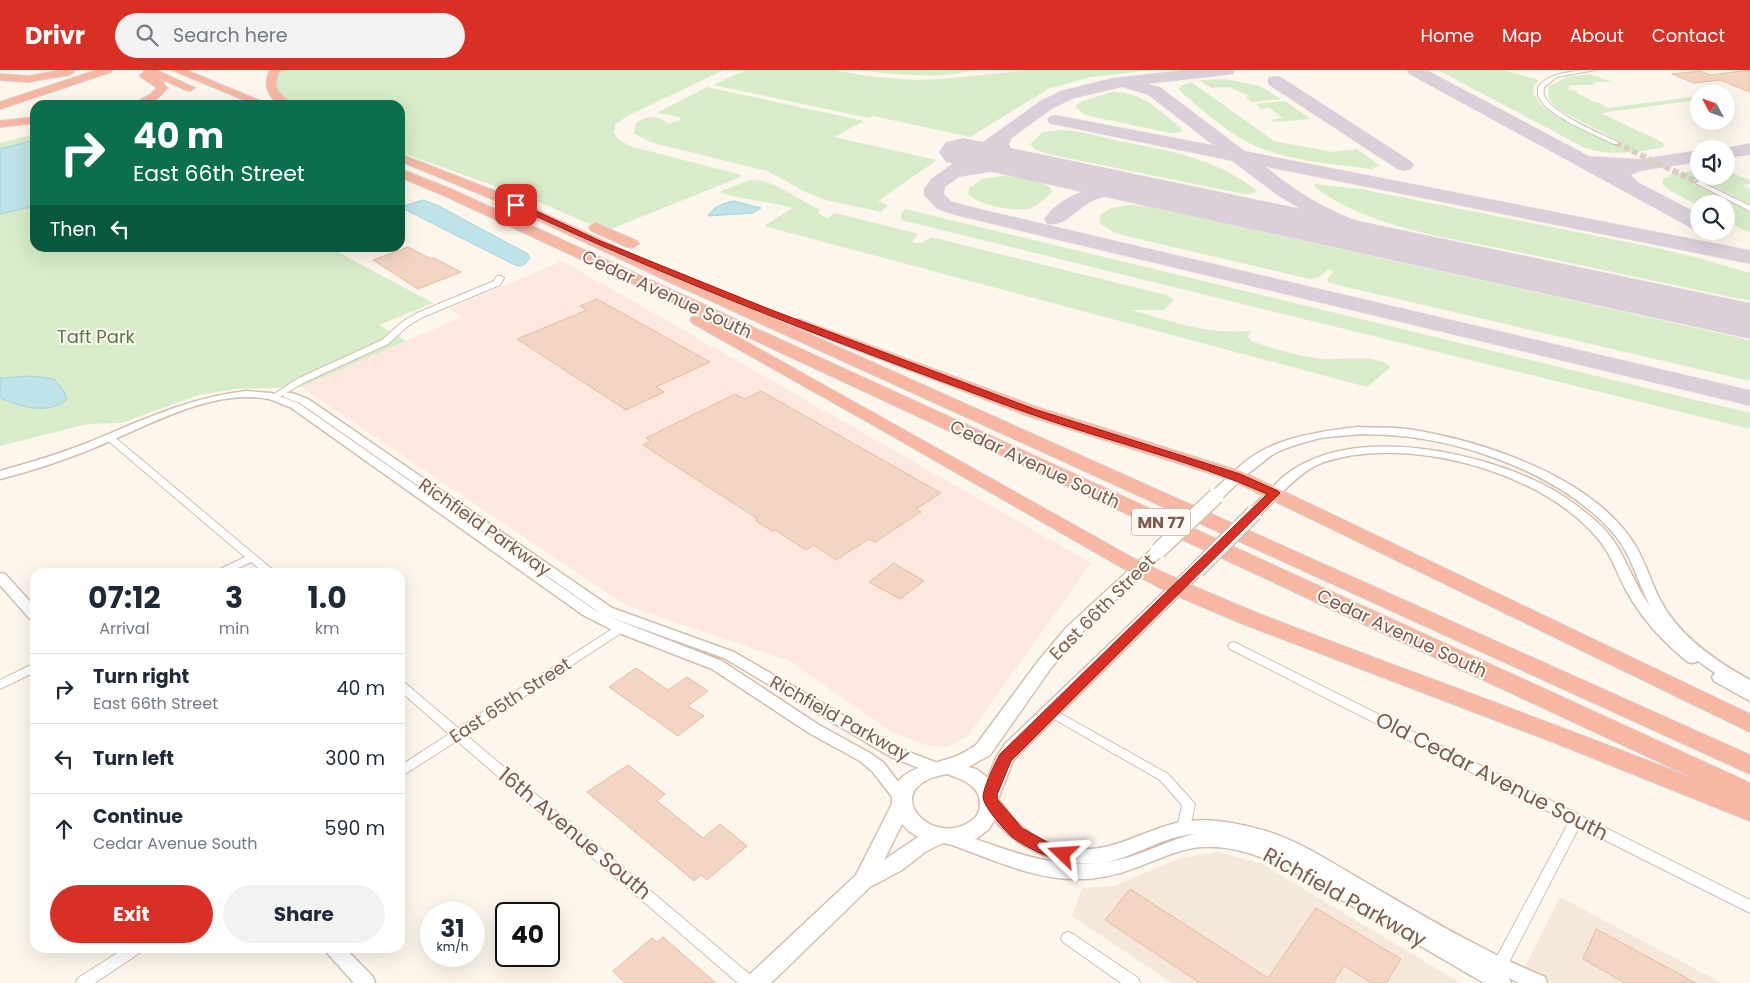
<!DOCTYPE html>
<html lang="en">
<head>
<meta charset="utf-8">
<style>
	:root { --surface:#fff; --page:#f2f2f3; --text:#1f2937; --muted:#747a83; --line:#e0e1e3; --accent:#d93025 }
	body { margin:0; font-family:Poppins,sans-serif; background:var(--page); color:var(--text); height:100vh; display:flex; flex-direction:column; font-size:19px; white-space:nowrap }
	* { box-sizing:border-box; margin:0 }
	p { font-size:16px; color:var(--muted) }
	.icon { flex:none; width:28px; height:28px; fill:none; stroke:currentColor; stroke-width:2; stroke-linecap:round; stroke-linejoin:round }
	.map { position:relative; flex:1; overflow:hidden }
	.sheet { position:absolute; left:30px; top:498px; width:375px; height:385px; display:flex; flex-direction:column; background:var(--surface); border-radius:15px; box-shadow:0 5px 20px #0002 }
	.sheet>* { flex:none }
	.guide { position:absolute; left:30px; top:30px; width:375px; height:152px; border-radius:15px; box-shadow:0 5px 20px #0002; background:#0b6e4f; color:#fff; overflow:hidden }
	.needle { width:32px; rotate:311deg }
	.controls { position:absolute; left:1690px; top:15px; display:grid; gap:10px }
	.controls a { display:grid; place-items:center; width:45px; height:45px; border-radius:50%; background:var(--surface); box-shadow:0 5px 20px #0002; font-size:25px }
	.speed { position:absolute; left:420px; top:832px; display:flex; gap:10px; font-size:25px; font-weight:700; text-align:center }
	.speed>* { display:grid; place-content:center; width:65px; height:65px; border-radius:50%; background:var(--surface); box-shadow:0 5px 20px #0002; line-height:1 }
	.speed small { font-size:12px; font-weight:400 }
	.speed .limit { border:2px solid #111; border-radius:8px; background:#fff; color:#111 }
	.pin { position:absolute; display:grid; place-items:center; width:42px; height:42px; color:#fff; margin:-21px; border-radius:10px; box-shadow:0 2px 8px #0006 }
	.me { position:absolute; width:55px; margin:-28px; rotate:290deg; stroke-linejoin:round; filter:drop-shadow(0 0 4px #0008) }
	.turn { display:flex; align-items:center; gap:18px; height:105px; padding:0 20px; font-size:22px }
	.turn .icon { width:65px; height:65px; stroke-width:2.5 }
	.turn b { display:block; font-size:35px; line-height:42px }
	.then { display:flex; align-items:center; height:48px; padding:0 20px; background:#0003; gap:10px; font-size:19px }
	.eta { display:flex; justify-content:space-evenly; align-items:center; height:85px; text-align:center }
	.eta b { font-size:30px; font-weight:700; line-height:35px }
	.button { display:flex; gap:10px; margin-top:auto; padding:10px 20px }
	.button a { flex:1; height:58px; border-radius:30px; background:var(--accent); color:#fff; font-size:20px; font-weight:700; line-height:58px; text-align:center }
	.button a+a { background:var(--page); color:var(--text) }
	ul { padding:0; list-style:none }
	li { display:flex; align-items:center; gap:15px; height:70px; padding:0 20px; border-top:1px solid var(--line) }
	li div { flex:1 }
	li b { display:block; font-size:19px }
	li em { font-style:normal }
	header { display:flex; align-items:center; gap:30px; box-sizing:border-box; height:70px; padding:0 25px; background:var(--accent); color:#fff }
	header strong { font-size:24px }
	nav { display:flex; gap:28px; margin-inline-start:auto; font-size:18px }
	.search { width:350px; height:45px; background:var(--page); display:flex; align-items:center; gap:12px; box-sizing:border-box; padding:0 18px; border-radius:28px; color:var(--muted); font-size:19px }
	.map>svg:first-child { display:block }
	.residential { fill:#f5e8da }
	.commercial { fill:#fde8e0 }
	.green { fill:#d8ecc9 }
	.water { fill:#bfe3e8; stroke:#a5d3da }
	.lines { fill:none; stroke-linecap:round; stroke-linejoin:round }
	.taxiway { fill:#dbcfda; fill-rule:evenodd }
	.runway { fill:#dbcfda; fill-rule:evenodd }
	.building { fill:#f3d5c3; stroke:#e6bba3 }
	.minor-tunnel { stroke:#dcd0c4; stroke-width:6; stroke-dasharray:6 3; stroke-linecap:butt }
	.minor-casing { stroke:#d1beb0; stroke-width:2 }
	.tertiary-casing { stroke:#d1beb0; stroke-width:3 }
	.secondary-casing { stroke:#d6c0b0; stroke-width:3 }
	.motorway-casing { stroke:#dad1cd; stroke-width:2 }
	.minor { fill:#fff; fill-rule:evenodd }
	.tertiary { fill:#fff; fill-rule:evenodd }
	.secondary { fill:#fff; fill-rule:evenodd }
	.motorway { fill:#f7b7a3; fill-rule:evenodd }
	.secondary-bridge-casing { stroke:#d6c0b0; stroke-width:18; stroke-linecap:butt }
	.secondary-bridge { stroke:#fff; stroke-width:15 }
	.route { fill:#d93025; stroke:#8d1f18 }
	.labels { text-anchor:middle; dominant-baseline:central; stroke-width:4; stroke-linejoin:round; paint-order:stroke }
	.shield { fill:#fffaf3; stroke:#a28b7f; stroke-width:1 }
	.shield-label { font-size:16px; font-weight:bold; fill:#7a5c4d }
	.street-label { font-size:18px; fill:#7a5c4d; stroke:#fffaf3 }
	.park-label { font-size:18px; fill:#537a41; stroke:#fffaf3 }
	.near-street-label { font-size:21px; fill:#7a5c4d; stroke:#fffaf3 }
</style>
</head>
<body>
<header>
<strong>Drivr</strong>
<div class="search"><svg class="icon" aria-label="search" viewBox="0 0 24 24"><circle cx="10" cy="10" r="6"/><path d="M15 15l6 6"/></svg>Search here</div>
<nav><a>Home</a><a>Map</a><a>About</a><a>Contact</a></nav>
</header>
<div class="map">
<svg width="1750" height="913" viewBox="0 0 1750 913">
	<rect width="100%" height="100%" fill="#fdf6ec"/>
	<path class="residential" d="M 1218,782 L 1262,794 L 1461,913 L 1172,913 L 1072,846 L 1082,818 L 1114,816 L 1180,788 Z
		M 1560,827 L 1722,913 L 1517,913 Z"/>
	<path class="commercial" d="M 562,191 L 1091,493 L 967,667 L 946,677 L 925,675 L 892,662 L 789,591 L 625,535 L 301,317 L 462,247 L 449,239 Z"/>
	<path class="green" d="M 277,0 L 724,0 L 627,46 L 615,55 L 614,63 L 619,70 L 633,77 L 742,105 L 738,108 L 611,159 L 601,159 L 539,132 L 400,82 L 400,35 L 290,35 L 274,20 Z
		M 746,0 L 833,0 L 866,6 L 916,10 L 943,9 L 1030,0 L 1151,0 L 1091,7 L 1048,19 L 970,67 L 873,46 L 869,48 L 713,15 Z
		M 858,0 L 971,0 C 944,10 887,4 858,0 Z
		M 1438,0 L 1502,0 L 1539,10 L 1534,16 L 1533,23 L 1540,34 L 1550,42 L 1611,74 L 1622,72 L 1565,43 L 1552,33 L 1548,27 L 1549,16 L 1567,7 L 1589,4 L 1613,12 L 1593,12 L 1596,14 C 1587,16 1577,14 1568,16 L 1571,18 L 1567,19 L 1579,22 L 1576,23 C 1586,27 1595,33 1605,34 L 1602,35 L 1608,38 L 1699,26 L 1699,30 L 1600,43 L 1660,71 L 1665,75 L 1661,78 C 1633,82 1610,87 1583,77 Z
		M 1226,9 L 1260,16 L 1281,29 L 1252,32 L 1245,27 L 1249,26 L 1229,17 L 1211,18 L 1199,10 Z
		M 1191,12 L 1274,71 L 1332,82 L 1357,79 L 1380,96 L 1372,99 C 1332,94 1286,91 1249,73 C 1226,62 1202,39 1182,23 L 1179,19 L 1181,16 Z
		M 707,17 L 864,51 L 834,67 L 937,90 L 878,131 L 886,134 L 887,136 L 881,142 L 826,130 L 808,123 L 767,101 L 653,73 L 634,64 L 636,53 C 648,45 657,45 668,54 L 680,50 L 680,47 L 657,43 Z
		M 1112,22 C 1141,21 1159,40 1181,58 L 1182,62 L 1170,63 L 1094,47 L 1083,44 L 1076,37 L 1076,35 L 1080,32 Z
		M 1285,31 L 1311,49 L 1275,52 L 1270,50 L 1283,48 L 1269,38 L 1262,39 L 1256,34 Z
		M 1062,60 C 1081,61 1101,67 1119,71 C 1170,81 1212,87 1255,119 L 1256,123 L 1244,124 L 1048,84 L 1035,79 L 1030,74 L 1043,62 Z
		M 35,64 L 35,178 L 330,178 L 433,233 L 379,255 L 406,271 L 301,317 L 235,319 L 199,325 L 121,353 L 87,354 L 0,376 L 0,73 Z
		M 1699,100 L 1699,106 L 1726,106 L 1726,101 L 1750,110 L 1750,114 L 1742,115 L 1750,119 L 1750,135 L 1705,112 L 1693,114 L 1750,142 L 1750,163 L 1726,151 L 1726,134 L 1699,134 L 1699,136 L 1672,122 L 1663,115 L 1663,109 L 1673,104 Z
		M 1001,106 C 1016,107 1044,109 1053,121 C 1047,127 1039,135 1031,138 C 1018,143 977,135 968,124 L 969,118 L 982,109 Z
		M 750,110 C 772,108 799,131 821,140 L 818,143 L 827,148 L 835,143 L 919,164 L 912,171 L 915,173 L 922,173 L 931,167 L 1166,225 L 1174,230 L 1164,240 L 1130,240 C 1173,251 1206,265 1252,261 L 1248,266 L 1251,271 C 1272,278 1293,285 1315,288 C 1337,292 1373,282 1391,297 L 1367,317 L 764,156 L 792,138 C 768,131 742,130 719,122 Z
		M 1314,114 L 1360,119 L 1657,178 L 1695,187 L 1750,203 L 1750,231 C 1674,215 1599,199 1523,183 C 1457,169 1368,159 1315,117 Z
		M 1131,135 L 1146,136 L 1750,270 L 1750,311 L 1329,213 L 1327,209 L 1334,201 L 1328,199 L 1319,207 L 1310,209 L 1126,166 L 1114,162 L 1100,154 L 1100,145 L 1111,138 Z
		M 905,139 L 1750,343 L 1750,359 L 901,150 L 901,143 Z"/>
	<path class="water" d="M 35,70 L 35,136 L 0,144 L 0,79 Z
		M 423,130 L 437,135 L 528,184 L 530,188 L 525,194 L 520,196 L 515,195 L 400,137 Z
		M 734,131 L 761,138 L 753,143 L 708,146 C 711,138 725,132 734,131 Z
		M 31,306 L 54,309 L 64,321 L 67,330 C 45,345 23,337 0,328 L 0,308 Z"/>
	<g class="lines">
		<path class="taxiway" d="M 1183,0 L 1235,0 L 1233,4 L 1227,5 L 1148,14 L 1160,17 L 1245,81 L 1750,180 L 1750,194 L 1266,97 C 1285,112 1304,126 1326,137 C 1384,167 1467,181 1531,197 L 1535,202 L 1531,207 L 1523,209 L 1396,177 L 1347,162 L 1312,146 L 1277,125 L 1232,91 L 1056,55 L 1050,54 L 1047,50 L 1050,46 L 1056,45 L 1213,75 L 1148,25 L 1122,17 L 1072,29 L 1052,39 L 1012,68 L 1009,74 C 1015,89 1036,85 1044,97 L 1041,101 L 1034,103 L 996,101 L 959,107 L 945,117 L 944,124 L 951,131 L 968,136 L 1750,320 L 1750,336 L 954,145 L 937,139 L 924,125 L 924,119 L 931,109 L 1040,31 L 1060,21 L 1112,8 ZM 994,81 L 1001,89 L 980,92 Z
			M 1407,0 L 1427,0 L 1589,86 L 1640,89 L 1699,80 L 1699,92 L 1641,101 L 1631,105 L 1638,112 L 1699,144 L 1699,159 L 1691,158 L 1409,4 Z
			M 1275,6 L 1281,7 L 1411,91 L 1414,95 L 1411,99 L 1404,101 L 1397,99 L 1269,15 L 1267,11 L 1269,7 Z
			M 1750,73 L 1750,85 L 1726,88 L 1726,79 L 1719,79 Z
			M 1118,115 C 1144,115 1171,119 1197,126 L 1200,130 L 1197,134 L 1190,136 C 1161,131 1126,121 1097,129 C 1079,135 1067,158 1047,154 L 1044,149 C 1061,125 1090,117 1118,115 Z"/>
		<path class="runway" d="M 963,68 L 1750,233 L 1750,269 L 946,92 L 939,82 L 946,72 Z"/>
	</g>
	<path class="building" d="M 1750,0 L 1750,22 L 1720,10 L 1694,13 L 1672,4 L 1700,1 L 1710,5 Z
		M 408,177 L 431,189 L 434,188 L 461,202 L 418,219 L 373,190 Z
		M 597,229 L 710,292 L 656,317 L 664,322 L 626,340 L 517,269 L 587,240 L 580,236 Z
		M 761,321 L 941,423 L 916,439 L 921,442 L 875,472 L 869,469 L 836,490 L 814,475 L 806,480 L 775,460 L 772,461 L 756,451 L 758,449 L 643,375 L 651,371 L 646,368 L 735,324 L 745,329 Z
		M 894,493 L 924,511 L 900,529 L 869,512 Z
		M 636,598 L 668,620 L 687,607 L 708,621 L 688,636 L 704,646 L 678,666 L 609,617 Z
		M 628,695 L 665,724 L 657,731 L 703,768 L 720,754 L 747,776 L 707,810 L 701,805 L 694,811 L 587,722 Z
		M 1130,819 L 1268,908 L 1316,838 L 1401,889 L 1386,913 L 1372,913 L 1344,896 L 1333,913 L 1200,913 L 1105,850 Z
		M 1596,859 L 1696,913 L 1625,913 L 1583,889 Z
		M 663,867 L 678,880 L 716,913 L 625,913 L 613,901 L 652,868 L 657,872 Z"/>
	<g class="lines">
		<path class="minor-tunnel" d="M 1616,73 L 1699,113"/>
		<g class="minor-casing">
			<path id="minor" d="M 1582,0 L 1595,0 L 1557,7 L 1544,17 C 1544,20 1543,23 1544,25 C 1550,43 1602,64 1618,72 L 1618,74 L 1614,74 C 1596,65 1544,45 1538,25 C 1538,22 1538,20 1538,17 C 1550,3 1565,3 1582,0 Z
				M 1699,111 L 1750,136 L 1750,141 L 1697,114 L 1696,113 Z
				M 497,206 L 500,206 L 504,208 L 500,215 L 423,247 L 408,256 L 388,274 L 305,312 L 276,329 L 273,330 L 269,327 L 299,308 L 382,270 L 402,252 L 417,243 L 494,211 Z
				M 109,364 L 112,365 L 273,500 L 274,502 L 263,502 L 251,492 L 230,502 L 217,502 L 218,500 L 245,487 L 106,369 L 104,367 Z
				M 620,554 L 624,555 L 626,558 L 624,561 L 466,665 L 754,908 L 756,913 L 738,913 L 457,671 L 400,707 L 400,696 L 449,664 L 400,621 L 400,611 L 404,612 L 458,658 Z
				M 1234,572 L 1750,830 L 1750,843 L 1579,757 L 1503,904 L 1498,906 L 1493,904 L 1491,899 L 1493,894 L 1569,752 L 1230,579 L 1228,576 L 1230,573 Z
				M 35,593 L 35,602 L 0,619 L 0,610 Z
				M 1051,638 L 1168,704 L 1195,734 L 1189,763 L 1184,764 L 1179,763 L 1177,759 L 1182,735 L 1160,710 L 1047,645 L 1045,642 L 1047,639 Z
				M 1068,862 L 1073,864 L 1138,908 L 1140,913 L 1121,913 L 1063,872 L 1061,868 L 1063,864 Z
				M 125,878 L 143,878 L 141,882 L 95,913 L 76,913 L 78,908 Z"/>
		</g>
		<g class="tertiary-casing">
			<path id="tertiary" d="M 246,321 L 271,323 L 298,333 L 593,539 L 600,543 L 300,333 L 284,327 L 283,325 L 284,323 L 292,323 L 308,329 L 612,538 L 734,582 L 901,679 L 940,694 L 942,698 L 940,702 L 934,704 L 891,687 L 724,588 L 604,545 L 722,591 L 819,655 L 870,683 L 884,693 L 910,728 L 908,732 L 902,734 L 896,732 L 872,701 L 860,691 L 809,663 L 712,599 L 614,561 L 583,545 L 290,337 C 283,335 276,331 269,329 C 211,318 146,357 94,378 C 64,390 32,401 0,409 L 0,401 C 29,393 59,384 87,373 C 141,351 187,328 246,321 Z
				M 1358,357 C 1374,358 1391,357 1407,359 C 1480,370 1587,405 1631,469 C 1644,487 1650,510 1660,530 C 1679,566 1715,591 1750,610 L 1750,631 L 1714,611 L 1712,607 L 1715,603 L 1698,591 L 1693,593 L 1688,592 C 1663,572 1641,548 1626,520 C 1614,497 1611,482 1592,462 C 1534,399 1405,365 1324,392 C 1306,398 1292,413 1278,426 L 1274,427 L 1268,423 C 1325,348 1470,378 1542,414 C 1563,424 1581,438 1598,453 C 1624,476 1630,509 1650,536 C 1638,513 1632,486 1615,465 C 1557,396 1427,355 1339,366 C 1330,367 1321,367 1313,370 C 1301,373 1288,377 1277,382 C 1265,388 1244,411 1233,409 L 1231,406 C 1260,369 1315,362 1358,357 Z
				M 0,503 L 5,504 L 35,537 L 35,551 L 30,549 L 0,515 Z
				M 991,726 C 1001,729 1005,739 1012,747 C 1026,763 1046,774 1067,778 C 1110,785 1137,763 1176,753 C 1206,746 1238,753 1266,761 C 1302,772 1335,795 1367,813 C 1405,835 1443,858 1483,878 C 1503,889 1524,898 1545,907 L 1547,913 L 1519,913 L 1509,908 L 1511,913 L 1484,913 L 1294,802 C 1259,784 1217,768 1177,782 C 1144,793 1120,808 1083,809 C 1035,811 989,788 944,772 L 942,767 L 944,762 L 950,760 C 1006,779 1058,804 1118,790 C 1145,784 1168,770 1195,764 C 1164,766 1140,784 1111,791 C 1061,802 1006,777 983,732 L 985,728 Z
				M 325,878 L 345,878 L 373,907 L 375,913 L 354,913 L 328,884 Z"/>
		</g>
		<g class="secondary-casing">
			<path id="secondary" d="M 1237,402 L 1242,403 L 1244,406 L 1242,409 L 1221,429 L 1211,429 L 1209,426 L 1211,423 L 1232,403 Z
				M 1274,419 L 1279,420 L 1281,423 L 1279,426 L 1259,446 L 1249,446 L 1247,443 L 1249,440 L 1269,420 Z
				M 1158,476 L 1163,478 L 1166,481 L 1163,484 L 1079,565 L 1051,598 L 990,685 L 968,697 L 976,699 L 988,708 L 996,688 L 1005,674 L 1191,496 L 1203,496 L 1205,500 L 1019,684 L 1013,691 L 999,727 L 999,742 L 989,759 L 977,768 L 953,775 L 943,773 L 925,782 L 902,800 L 870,817 L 771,913 L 745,913 L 748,906 L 856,805 L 892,734 C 889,701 925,696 948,689 C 959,686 967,681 976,675 L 1039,590 L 1067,557 L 1153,478 ZM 947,704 C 962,709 981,716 980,735 C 979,743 977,747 971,751 C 930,780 875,716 947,704 ZM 902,754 L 909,761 L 918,767 L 884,790 Z"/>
		</g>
		<g class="motorway-casing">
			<path id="motorway" d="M 63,0 L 73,0 L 74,2 L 69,5 L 28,12 L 0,10 L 0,4 L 28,6 Z
				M 97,0 L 112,0 L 111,2 L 0,39 L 0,32 Z
				M 143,0 L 156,0 L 195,18 L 190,21 L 186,20 L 154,6 L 162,11 L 167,18 C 157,32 147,35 130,35 L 150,25 L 157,18 L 141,7 L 140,5 L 145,2 Z
				M 172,0 L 186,0 L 270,35 L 256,35 Z
				M 270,0 L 280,0 C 270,21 280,22 292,35 L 280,35 C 267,25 263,15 270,0 Z
				M 35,47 L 35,53 L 0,57 L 0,51 Z
				M 400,84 L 505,125 L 684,208 L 1750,685 L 1750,704 L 674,214 L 497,131 L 400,91 Z
				M 400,99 L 451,119 L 1750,713 L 1750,751 L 1558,674 L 1243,554 L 1170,523 L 1119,496 L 873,355 L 692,253 L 690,250 L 692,247 L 702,247 L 1133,488 C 1220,531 1311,564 1402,598 C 1502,635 1601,672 1700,711 L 443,125 L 400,107 Z
				M 595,153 L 637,171 L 639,174 L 632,178 L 627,177 L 590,160 L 589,157 Z
				M 799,249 L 1037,337 L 1243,402 L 1750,644 L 1750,662 L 1231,410 L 1025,345 L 794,256 L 792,253 L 794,250 Z"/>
		</g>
		<use href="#minor" class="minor"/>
		<use href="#tertiary" class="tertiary"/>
		<use href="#secondary" class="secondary"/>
		<use href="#motorway" class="motorway"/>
		<g class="secondary-bridge-casing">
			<path id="secondary-bridge" d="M 1158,481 L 1216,426
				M 1197,500 L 1254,443"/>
		</g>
		<use href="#secondary-bridge" class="secondary-bridge"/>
	</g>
	<path class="route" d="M 514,133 L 519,133 L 598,170 L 769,239 L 1034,339 L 1240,404 L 1278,421 L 1280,423 L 1278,425 L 1011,691 L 997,725 L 998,730 L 1022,758 L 1054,776 L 1068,779 L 1070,784 L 1068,788 C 1054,793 1024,776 1012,767 C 1005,761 983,736 983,727 C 983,718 995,693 1000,684 L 1267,424 C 1189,389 1105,371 1025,342 C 853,279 680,214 514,136 Z"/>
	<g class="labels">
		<rect class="shield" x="1132" y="438.5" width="58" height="27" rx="4"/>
		<g class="shield-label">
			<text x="1161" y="452">MN 77</text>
		</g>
		<g class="street-label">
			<text transform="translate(667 224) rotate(25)">Cedar Avenue South</text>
			<text transform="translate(1035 394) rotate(25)">Cedar Avenue South</text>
			<text transform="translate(485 457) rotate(35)">Richfield Parkway</text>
			<text transform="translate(1102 537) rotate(-45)">East 66th Street</text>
			<text transform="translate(1402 563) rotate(25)">Cedar Avenue South</text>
			<text transform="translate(510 630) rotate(-33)">East 65th Street</text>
			<text transform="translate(840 648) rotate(29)">Richfield Parkway</text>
		</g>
		<g class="park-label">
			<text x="96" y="266">Taft Park</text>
		</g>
		<g class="near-street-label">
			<text transform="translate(1492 706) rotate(27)">Old Cedar Avenue South</text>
			<text transform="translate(575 763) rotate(40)">16th Avenue South</text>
			<text transform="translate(1345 827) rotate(29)">Richfield Parkway</text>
		</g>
	</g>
</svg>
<div class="controls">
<a><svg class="needle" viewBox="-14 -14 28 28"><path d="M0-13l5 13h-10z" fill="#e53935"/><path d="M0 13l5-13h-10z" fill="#747a83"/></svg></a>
<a><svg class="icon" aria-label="sound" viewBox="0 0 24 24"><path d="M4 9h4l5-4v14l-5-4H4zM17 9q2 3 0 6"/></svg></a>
<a><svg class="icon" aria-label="search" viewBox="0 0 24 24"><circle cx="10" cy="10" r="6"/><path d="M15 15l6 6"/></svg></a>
</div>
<div class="speed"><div>31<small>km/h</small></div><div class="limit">40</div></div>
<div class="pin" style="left:516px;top:135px;background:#d93025"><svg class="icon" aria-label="arrive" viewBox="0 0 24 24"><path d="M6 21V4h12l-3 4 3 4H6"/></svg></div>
<svg class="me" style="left:1063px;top:784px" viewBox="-20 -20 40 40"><path d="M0-17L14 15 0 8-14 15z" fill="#d93025" stroke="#fff" stroke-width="4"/></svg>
<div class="guide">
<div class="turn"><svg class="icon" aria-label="right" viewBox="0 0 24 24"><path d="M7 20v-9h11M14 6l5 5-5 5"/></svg><div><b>40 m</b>East 66th Street</div></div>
<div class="then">Then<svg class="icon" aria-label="left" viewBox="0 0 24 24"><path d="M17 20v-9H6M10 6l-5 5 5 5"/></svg></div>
</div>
<section class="sheet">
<div class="eta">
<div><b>07:12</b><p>Arrival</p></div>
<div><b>3</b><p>min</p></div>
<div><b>1.0</b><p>km</p></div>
</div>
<ul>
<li><svg class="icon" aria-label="right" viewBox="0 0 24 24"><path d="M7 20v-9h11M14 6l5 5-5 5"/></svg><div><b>Turn right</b><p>East 66th Street</p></div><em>40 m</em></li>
<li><svg class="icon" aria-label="left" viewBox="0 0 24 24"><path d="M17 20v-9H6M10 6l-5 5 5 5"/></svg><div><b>Turn left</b></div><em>300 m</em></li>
<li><svg class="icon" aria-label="ahead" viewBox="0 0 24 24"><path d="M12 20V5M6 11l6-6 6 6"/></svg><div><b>Continue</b><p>Cedar Avenue South</p></div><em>590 m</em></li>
</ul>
<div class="button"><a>Exit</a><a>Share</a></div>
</section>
</div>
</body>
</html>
